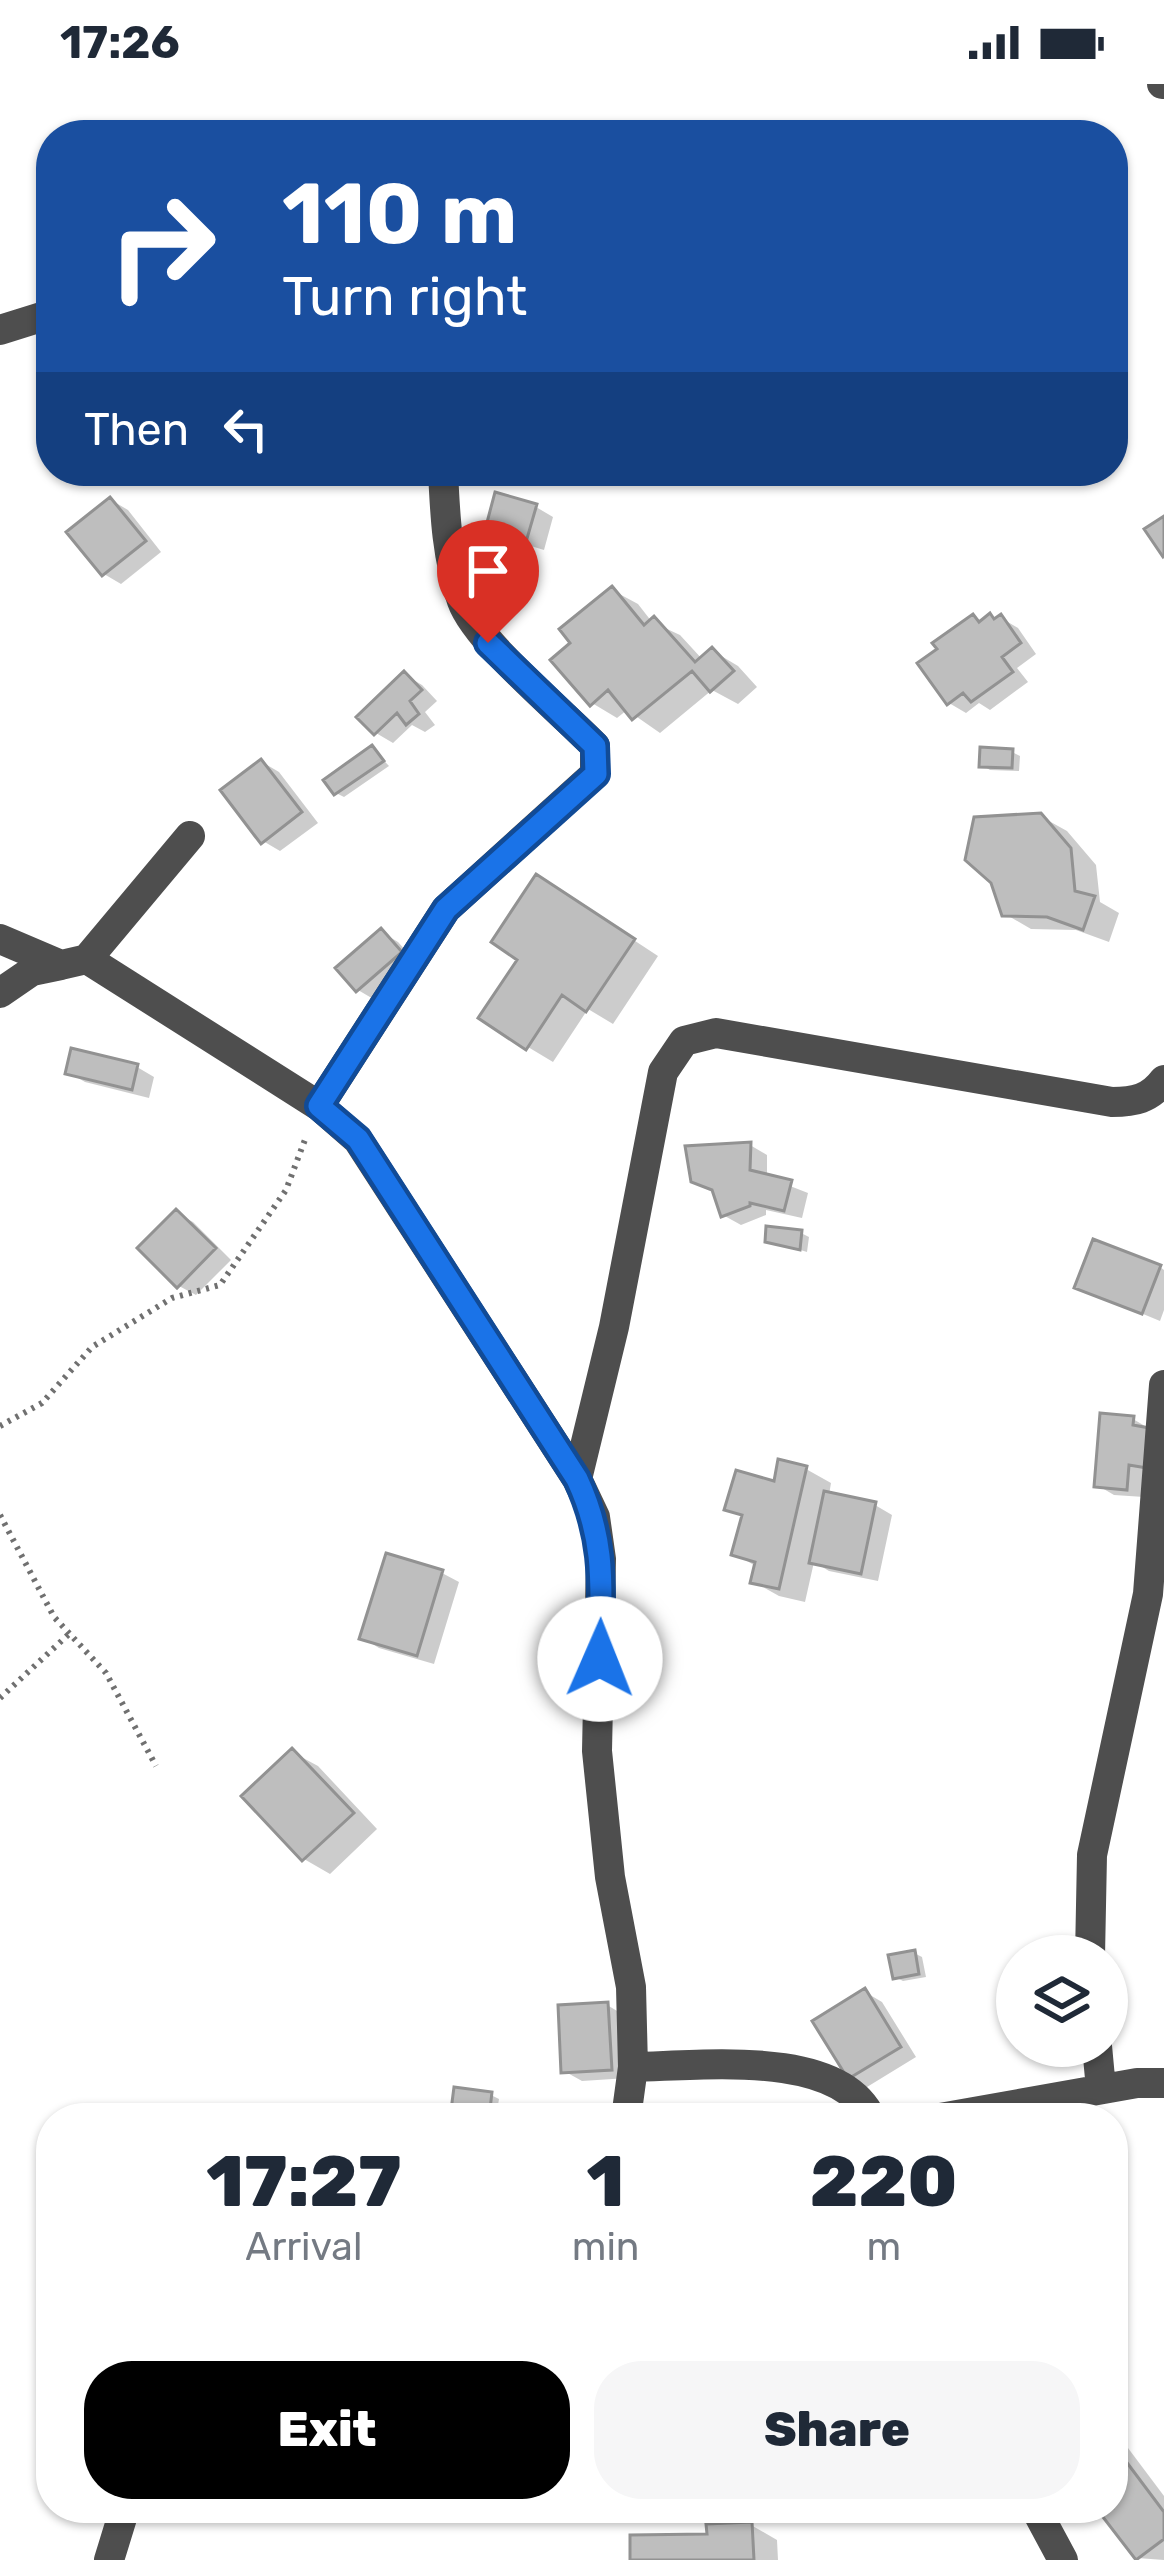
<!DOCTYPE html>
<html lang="en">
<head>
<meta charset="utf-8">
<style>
	:root { --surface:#fff; --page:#f6f6f7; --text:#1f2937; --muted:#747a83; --accent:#000 }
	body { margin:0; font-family:Rubik,sans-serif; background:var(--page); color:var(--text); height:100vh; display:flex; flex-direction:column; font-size:45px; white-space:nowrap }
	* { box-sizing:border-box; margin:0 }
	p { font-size:39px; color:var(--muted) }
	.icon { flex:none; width:66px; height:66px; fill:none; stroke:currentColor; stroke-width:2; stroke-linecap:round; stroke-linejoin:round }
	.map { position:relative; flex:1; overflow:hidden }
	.panel { position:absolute; left:36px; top:2019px; width:1092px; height:420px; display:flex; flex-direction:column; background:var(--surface); border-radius:48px; box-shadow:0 3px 9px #0004 }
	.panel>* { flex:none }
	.banner { position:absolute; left:36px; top:36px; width:1092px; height:366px; border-radius:48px; box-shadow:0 3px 9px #0004; background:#1a4fa0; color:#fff; overflow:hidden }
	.buttons { position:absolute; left:996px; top:1851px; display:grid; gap:24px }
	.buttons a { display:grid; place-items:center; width:132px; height:132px; border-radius:50%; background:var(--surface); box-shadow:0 3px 9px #0004; font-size:60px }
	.pin { position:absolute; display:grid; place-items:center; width:102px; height:102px; color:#fff; margin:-123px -51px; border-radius:50% 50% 50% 0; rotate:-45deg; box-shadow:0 0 12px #0007 }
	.pin .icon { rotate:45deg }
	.me { position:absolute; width:132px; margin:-66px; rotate:1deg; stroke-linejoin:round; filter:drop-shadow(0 0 9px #0008) }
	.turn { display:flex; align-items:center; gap:42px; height:252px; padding:0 48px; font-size:54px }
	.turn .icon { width:156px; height:156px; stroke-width:2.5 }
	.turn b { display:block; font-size:84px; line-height:102px }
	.then { display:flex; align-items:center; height:114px; padding:0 48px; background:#0003; gap:24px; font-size:45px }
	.eta { display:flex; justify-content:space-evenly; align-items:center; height:204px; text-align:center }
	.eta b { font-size:72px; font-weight:800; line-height:84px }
	.cta { display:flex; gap:24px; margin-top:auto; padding:24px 48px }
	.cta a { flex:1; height:138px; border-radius:48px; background:var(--accent); color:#fff; font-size:48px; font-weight:800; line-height:138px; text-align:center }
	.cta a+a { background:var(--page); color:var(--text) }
	.status { display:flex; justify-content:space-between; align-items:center; height:84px; padding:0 60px; background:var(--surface); direction:ltr }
	.status svg { height:33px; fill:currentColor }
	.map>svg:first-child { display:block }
	.shadow { fill:#0003 }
	.building { fill:#bebebe; stroke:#929292; stroke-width:3 }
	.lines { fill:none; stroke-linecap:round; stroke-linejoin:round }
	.path { stroke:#707070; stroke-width:6; stroke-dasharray:3 6; stroke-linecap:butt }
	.minor { stroke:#4e4e4e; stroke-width:30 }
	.route-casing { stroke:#114b97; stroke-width:30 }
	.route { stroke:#1a73e8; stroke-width:21 }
</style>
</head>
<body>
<div class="status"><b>17:26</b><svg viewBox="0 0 49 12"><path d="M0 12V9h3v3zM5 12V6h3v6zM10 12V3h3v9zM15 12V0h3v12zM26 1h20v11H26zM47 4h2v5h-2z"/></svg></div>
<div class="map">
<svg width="1164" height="2476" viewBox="0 0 1164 2476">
	<rect width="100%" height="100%" fill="#fff"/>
	<path class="shadow" d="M 497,412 L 536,423 L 553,433 L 544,466 L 505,454 L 488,444 Z
		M 111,416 L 128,426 L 161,468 L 121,500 L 104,490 Z
		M 612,506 L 638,520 L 652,538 L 680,551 L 703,576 L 713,567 L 738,582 L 757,603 L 738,620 L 712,606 L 660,649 L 627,626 L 617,634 L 592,619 L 574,560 Z
		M 974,533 L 983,538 L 1001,534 L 1018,544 L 1036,570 L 1017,584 L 1028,598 L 990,626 L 979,619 L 966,629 L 949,619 Z
		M 405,591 L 422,601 L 437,617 L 425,628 L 435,641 L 425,648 L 412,641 L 393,659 L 376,649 Z
		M 372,664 L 389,682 L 344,713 L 336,709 Z
		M 1012,668 L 1020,672 L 1019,687 L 990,686 L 982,681 Z
		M 262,678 L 279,688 L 318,739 L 280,767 L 263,757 Z
		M 1040,732 L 1067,747 L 1096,781 L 1100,818 L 1119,829 L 1109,858 L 1076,846 L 1031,845 L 1005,830 Z
		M 562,809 L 658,872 L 613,940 L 588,925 L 553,978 L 528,963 Z
		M 381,848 L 398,858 L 417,879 L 375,916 L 358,906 Z
		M 137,983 L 154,993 L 149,1014 L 85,998 L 68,988 Z
		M 750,1061 L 767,1071 L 767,1093 L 808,1109 L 802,1134 L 766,1126 L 766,1131 L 741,1141 L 723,1131 L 715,1107 Z
		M 176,1129 L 193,1138 L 231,1176 L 196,1211 L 179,1202 Z
		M 801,1149 L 809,1153 L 807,1168 L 768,1156 Z
		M 1160,1183 L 1164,1186 L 1164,1226 L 1160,1237 L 1078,1203 Z
		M 1133,1335 L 1150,1345 L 1144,1413 L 1114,1411 L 1097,1401 Z
		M 806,1385 L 831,1399 L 829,1411 L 875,1421 L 892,1431 L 878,1497 L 829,1487 L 814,1478 L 805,1518 L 779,1512 L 754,1498 L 757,1483 L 734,1469 L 744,1434 L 728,1424 Z
		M 442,1489 L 459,1498 L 434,1580 L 379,1564 L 363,1554 Z
		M 292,1668 L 318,1682 L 377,1745 L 330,1790 L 304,1775 L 245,1712 Z
		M 914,1869 L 922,1873 L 926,1893 L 903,1897 L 895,1893 Z
		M 865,1908 L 882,1918 L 916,1973 L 867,2003 L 850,1993 Z
		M 607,1921 L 624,1931 L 628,1994 L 582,1997 L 564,1987 Z
		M 491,2011 L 499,2015 L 496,2034 L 453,2034 Z
		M 1113,2344 L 1164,2412 L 1164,2476 L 1137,2474 L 1100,2424 L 1113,2424 Z
		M 751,2441 L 777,2456 L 778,2476 L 633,2476 Z"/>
	<path class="building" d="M 495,408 L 537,420 L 526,458 L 485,446 Z
		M 110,413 L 146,457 L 102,492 L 66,448 Z
		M 1164,432 L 1164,472 L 1163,473 L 1144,445 Z
		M 612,502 L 644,541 L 654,532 L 695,578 L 712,563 L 734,587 L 710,608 L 692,587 L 632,636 L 608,606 L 590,622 L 550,576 L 570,559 L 559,545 Z
		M 990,529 L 994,535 L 1001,530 L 1021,559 L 1002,573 L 1013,588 L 971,618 L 963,609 L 947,621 L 917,579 L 937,565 L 932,559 L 973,530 L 979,538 Z
		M 404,587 L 422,606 L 410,617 L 419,630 L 406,641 L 397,629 L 374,651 L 356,633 Z
		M 372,661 L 384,677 L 334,711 L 323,696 Z
		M 980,663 L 1013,665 L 1012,684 L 979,683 Z
		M 261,675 L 302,728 L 261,760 L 220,706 Z
		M 1041,729 L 1071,764 L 1075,807 L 1095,812 L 1083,846 L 1047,833 L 1002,832 L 991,799 L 965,776 L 974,733 Z
		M 536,790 L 635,855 L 586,928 L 562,911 L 526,966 L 478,934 L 517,876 L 491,858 Z
		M 381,844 L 402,868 L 356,908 L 335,884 Z
		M 71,964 L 138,980 L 132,1006 L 65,990 Z
		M 751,1058 L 750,1086 L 792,1096 L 784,1127 L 750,1119 L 750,1122 L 721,1133 L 712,1106 L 691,1098 L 685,1062 Z
		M 176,1125 L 216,1164 L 177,1204 L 137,1164 Z
		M 766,1142 L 802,1146 L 800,1166 L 765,1158 Z
		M 1093,1155 L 1161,1181 L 1142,1230 L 1074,1204 Z
		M 1100,1329 L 1134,1332 L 1133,1341 L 1155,1345 L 1147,1384 L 1129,1381 L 1127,1406 L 1094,1403 Z
		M 778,1375 L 807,1382 L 779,1505 L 750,1499 L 755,1478 L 731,1471 L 742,1431 L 724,1426 L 736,1386 L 774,1397 Z
		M 824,1407 L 876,1418 L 861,1490 L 809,1479 Z
		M 386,1469 L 443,1486 L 417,1572 L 359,1555 Z
		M 292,1664 L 354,1729 L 302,1777 L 241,1712 Z
		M 915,1866 L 919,1890 L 893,1895 L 888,1871 Z
		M 865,1904 L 901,1963 L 848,1995 L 812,1937 Z
		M 608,1918 L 612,1986 L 561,1989 L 558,1921 Z
		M 454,2003 L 492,2008 L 489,2034 L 450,2034 Z
		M 532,2024 L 587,2029 L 587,2034 L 531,2034 Z
		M 1113,2360 L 1164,2428 L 1164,2455 L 1136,2476 L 1096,2424 L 1113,2424 Z
		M 752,2438 L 754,2476 L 630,2476 L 630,2451 L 707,2450 L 706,2440 Z"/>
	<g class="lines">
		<path class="path" d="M 0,1342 L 42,1319 L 92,1263 L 172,1214 L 220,1201 L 286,1106 L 306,1053
			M 0,1431 L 54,1533 L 106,1589 L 156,1682
			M 0,1614 L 69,1550"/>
		<path class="minor" d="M 1162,0 L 1164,0
			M 0,246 L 51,230
			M 0,855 L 61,881 L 87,875 L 319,1022 L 358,1056 L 577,1395 L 595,1433 L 601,1475 L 597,1667 L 610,1793 L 631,1903 L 633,1983 L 626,2034
			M 87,875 L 190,752
			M 0,909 L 32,887 L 61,881
			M 319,1022 L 446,825 L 595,690 L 595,662 C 562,628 476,557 462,517 C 447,475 445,431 443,387
			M 577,1395 L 614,1243 L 663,988 L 684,957 L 716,949 L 1112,1018 C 1134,1018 1150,1015 1164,996
			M 1090,1872 L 1092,1771 L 1148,1510 L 1164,1301
			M 1097,1962 L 1101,2005
			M 633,1983 C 697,1982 839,1964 871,2034
			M 940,2034 L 1137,1999 L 1164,1999
			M 1035,2424 L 1063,2476
			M 109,2476 L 125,2424"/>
	</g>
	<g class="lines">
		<g class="route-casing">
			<path id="route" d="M 488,559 L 595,662 L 596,690 L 446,825 L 319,1022 L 358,1055 L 577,1395 C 607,1459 601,1507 600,1575"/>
		</g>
		<use href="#route" class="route"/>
	</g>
</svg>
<div class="buttons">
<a><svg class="icon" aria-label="layers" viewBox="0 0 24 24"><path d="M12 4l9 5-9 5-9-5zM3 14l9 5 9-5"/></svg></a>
</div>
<div class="pin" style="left:488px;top:559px;background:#d93025"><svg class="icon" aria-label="arrive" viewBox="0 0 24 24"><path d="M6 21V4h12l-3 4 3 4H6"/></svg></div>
<svg class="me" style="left:600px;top:1575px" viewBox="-20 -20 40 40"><circle r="19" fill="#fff"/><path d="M0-13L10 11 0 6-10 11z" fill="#1a73e8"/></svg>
<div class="banner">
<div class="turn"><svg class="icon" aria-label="right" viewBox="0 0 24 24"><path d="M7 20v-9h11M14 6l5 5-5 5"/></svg><div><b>110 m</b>Turn right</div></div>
<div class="then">Then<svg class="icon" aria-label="left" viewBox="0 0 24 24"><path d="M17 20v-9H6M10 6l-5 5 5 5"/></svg></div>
</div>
<section class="panel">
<div class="eta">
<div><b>17:27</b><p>Arrival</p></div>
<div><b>1</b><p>min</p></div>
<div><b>220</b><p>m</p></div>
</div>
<div class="cta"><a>Exit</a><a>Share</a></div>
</section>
</div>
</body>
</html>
